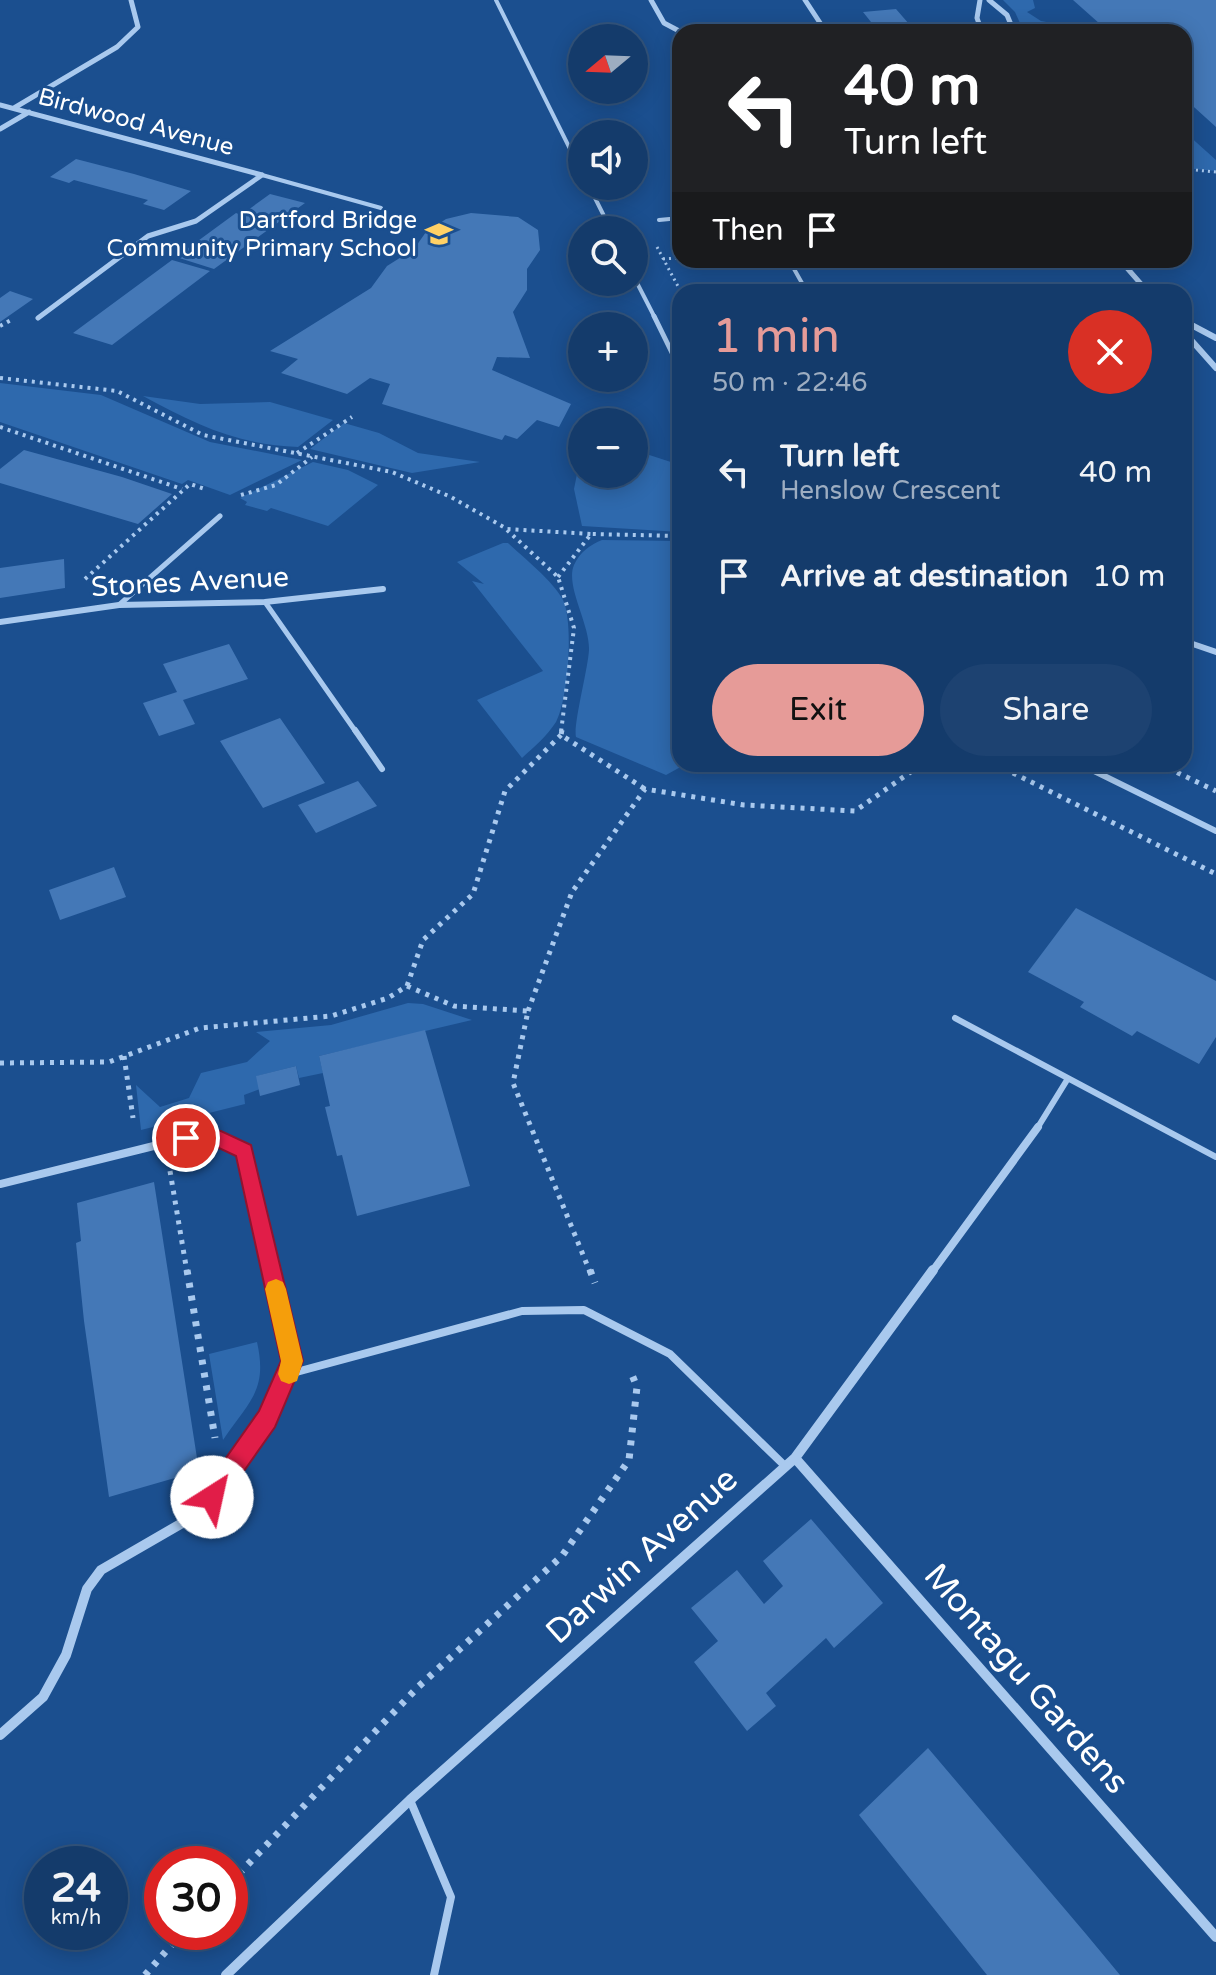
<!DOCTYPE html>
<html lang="en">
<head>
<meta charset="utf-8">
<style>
	:root { --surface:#143b6b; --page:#1d4271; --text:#f1f3f6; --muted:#9dadc1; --line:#33557e; --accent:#e69b98 }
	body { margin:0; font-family:"Varela Round",sans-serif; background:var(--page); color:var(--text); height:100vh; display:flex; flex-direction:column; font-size:30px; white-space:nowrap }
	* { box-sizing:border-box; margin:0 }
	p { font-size:26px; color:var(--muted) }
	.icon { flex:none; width:44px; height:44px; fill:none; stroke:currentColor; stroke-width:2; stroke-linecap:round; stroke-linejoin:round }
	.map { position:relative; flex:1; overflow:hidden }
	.panel { position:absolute; left:672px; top:284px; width:520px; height:488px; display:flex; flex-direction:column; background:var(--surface); border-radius:24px; box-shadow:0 4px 20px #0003,0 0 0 2px var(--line) }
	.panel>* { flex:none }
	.banner { position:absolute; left:672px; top:24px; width:520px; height:244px; border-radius:24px; box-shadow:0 4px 20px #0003,0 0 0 2px var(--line); background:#202124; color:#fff; overflow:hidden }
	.needle { width:52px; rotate:251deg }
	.buttons { position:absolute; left:568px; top:24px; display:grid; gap:16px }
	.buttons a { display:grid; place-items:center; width:80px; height:80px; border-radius:50%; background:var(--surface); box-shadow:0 4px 20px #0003,0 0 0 2px var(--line); font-size:40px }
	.speed { position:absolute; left:24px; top:1846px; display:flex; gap:16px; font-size:40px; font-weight:700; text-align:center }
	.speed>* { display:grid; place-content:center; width:104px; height:104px; border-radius:50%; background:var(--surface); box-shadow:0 4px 20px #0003,0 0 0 2px var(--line); line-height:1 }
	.speed small { font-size:20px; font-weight:400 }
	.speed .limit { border:12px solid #d22; background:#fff; color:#111 }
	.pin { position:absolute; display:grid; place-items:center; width:68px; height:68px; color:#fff; margin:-34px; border:4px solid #fff; border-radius:50%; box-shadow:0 2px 8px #0007 }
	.me { position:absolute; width:88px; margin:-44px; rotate:35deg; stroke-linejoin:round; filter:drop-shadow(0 0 6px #0008) }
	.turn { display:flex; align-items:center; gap:28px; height:168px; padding:0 40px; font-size:36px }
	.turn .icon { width:104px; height:104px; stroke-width:2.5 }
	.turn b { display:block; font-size:56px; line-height:68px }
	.then { display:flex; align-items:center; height:76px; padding:0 40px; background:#0003; gap:16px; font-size:30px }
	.round { display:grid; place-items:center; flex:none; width:84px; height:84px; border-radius:42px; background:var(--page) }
	.head { display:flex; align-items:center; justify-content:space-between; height:136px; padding:0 40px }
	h1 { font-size:48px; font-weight:600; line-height:60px; color:var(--accent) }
	.button { display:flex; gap:16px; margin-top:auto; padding:16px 40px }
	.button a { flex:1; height:92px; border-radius:48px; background:var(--accent); color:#111; font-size:32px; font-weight:600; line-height:92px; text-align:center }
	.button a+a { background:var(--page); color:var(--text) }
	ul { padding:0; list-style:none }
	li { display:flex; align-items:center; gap:24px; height:104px; padding:0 40px }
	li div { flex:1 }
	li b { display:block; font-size:30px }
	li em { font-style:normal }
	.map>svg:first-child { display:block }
	.green { fill:#2e69ad }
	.building { fill:#4478b7 }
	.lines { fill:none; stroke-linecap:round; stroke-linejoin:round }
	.path-far3 { stroke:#a9c9ee; stroke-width:3; stroke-dasharray:2 4; stroke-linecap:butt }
	.path-far2 { stroke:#a9c9ee; stroke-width:4; stroke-dasharray:3 5; stroke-linecap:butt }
	.path-far1 { stroke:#a9c9ee; stroke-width:5; stroke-dasharray:4 6; stroke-linecap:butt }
	.path { stroke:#a9c9ee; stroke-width:7; stroke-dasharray:5 8; stroke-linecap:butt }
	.service-far3 { stroke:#a9c9ee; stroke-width:4 }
	.service-far2 { stroke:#a9c9ee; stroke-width:5 }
	.service-far1 { stroke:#a9c9ee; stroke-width:6 }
	.service { stroke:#a9c9ee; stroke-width:8 }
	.minor-far3 { stroke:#a9c9ee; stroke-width:5 }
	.minor-far2 { stroke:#a9c9ee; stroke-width:6 }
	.minor-far1 { stroke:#a9c9ee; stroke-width:8 }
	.minor { stroke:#a9c9ee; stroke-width:10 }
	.route { fill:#e11d48; stroke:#92132f; stroke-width:2 }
	.slow { fill:#f59e0b }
	.labels { text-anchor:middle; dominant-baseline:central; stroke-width:6; stroke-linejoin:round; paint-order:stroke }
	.far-street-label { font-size:24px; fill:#fff; stroke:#1b4f8f }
	.far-poi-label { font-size:24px; fill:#fff; stroke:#1b4f8f; text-anchor:end }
	.street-label { font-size:28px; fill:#fff; stroke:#1b4f8f }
	.near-street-label { font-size:34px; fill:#fff; stroke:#1b4f8f }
</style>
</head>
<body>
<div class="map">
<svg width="1216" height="1975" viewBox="0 0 1216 1975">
	<rect width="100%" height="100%" fill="#1b4f8f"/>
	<path class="green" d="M 1003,0 L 1033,0 L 1035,8 L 1027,12 L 1041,21 L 1062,25 L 1072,31 L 1024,32 L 1015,12 Z
		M 1187,134 L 1216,160 L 1216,171 L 1184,168 L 1184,135 Z
		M 0,383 L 101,395 L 210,442 L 302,460 L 230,495 L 188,480 L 182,484 L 0,422 Z
		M 143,396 L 200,404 L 270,402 L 333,420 L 298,447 C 237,445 195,424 143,396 Z
		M 344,423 L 379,433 L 418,453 L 480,462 L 412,473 L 310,449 Z
		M 582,449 L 582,474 L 634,474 L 634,450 L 677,464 L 680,471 L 680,532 L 582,526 L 574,489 Z
		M 313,462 L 348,470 L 378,485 L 328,526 L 271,508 L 267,511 L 245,505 L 247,502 L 240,498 Z
		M 602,540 L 680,541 L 680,764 L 686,764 L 666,775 L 576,737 C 573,725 588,669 589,650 C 590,624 565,586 574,565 C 579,553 591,544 602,540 Z
		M 503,543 L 508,543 C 523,557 554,582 563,600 C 574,623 568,700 556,722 C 547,736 534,747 522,758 L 477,700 L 543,671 L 472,581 L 484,584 L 457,562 Z
		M 408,1003 L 423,1004 L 472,1020 L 319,1056 L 323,1073 L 299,1078 L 296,1066 L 257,1076 L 260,1089 L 244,1095 L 245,1104 L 141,1130 L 136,1085 L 160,1107 L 189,1098 L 201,1073 L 247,1062 L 270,1041 L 256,1032 L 331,1025 Z
		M 257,1342 C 268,1391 249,1401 223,1440 L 209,1354 Z"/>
	<path class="building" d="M 1073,0 L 1216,0 L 1216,127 L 1184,98 L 1184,32 L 1109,32 Z
		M 896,9 L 916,32 L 879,32 L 863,12 Z
		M 76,159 L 134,174 L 191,191 L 164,210 L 143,204 L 148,200 L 74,180 L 69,183 L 50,177 Z
		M 270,194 L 305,203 L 214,269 L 176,257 L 236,213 L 241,215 Z
		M 471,213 L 518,217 L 538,230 L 540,250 L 527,269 L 527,290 L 513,312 L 530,358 L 497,357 L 492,370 L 571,404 L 559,427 L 537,420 L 517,439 L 505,435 L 502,440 L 382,404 L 390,384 L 370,378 L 347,394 L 281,373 L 298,359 L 270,351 L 371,288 L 387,266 L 414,249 L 426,232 L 446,219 Z
		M 172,260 L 210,271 L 112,345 L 73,333 Z
		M 10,291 L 33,299 L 0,322 L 0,298 Z
		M 24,450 L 122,477 L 172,494 L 138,524 L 0,483 L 0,469 Z
		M 64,559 L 65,588 L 0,598 L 0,568 Z
		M 229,644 L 248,679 L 183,700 L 195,724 L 159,736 L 143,703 L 177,692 L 163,664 Z
		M 280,718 L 325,783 L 263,808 L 220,741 Z
		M 358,781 L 377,806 L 316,833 L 298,805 Z
		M 114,867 L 126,897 L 60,920 L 49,890 Z
		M 1076,908 L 1216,981 L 1216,1037 L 1199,1064 L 1137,1031 L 1132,1036 L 1080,1007 L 1084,1002 L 1028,972 Z
		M 425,1030 L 470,1186 L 357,1216 L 342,1155 L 337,1156 L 325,1107 L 330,1106 L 319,1056 Z
		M 296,1066 L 300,1085 L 260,1096 L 256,1076 Z
		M 154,1182 L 199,1471 L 109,1497 L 84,1321 L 76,1243 L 81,1241 L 77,1203 Z
		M 811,1519 L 883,1603 L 834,1648 L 826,1638 L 766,1693 L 776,1706 L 747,1731 L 694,1662 L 718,1641 L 691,1608 L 737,1570 L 764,1604 L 783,1586 L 763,1561 Z
		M 928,1748 L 1086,1934 L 1120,1975 L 987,1975 L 859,1815 Z"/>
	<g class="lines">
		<path class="path-far3" d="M 1184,118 L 1191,119
			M 1184,169 L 1216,172
			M 657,247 L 681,292
			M 663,259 L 678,258"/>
		<path class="path-far2" d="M 0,326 L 11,320
			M 0,378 L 117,391 L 203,435 L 392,472 L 451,497 L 507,529 L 591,534
			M 0,427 L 182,489
			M 297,453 L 352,417
			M 241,495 L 276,485 L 312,457
			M 507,530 L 558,577 L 574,628 L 561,732
			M 558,577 L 591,534 L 680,536
			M 85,579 L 190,484 L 205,489"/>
		<path class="path-far1" d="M 562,730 L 561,735 L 645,789
			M 995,764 L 1216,874
			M 1159,764 L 1216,791
			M 407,986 L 454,1006 L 528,1011 L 513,1083 L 590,1272
			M 528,1011 L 572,892 L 645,789 L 744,805 L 855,811 L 922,764
			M 124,1056 L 133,1118
			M 0,1063 L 109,1062 L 200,1028 L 331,1016 L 388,998 L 407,986 L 423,940 L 473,894 L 505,791 L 561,735
			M 170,1171 L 187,1272"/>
		<path class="path" d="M 187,1270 L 215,1438
			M 590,1270 L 595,1283
			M 230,1883 L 418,1687 L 562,1556 L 629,1460 L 637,1387 L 630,1370
			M 145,1975 L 183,1932"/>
		<path class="service-far3" d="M 496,0 L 582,173
			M 262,175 L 381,208
			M 589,186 L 611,230
			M 659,220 L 680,218
			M 789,260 L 807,292
			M 634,277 L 655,318"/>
		<path class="service-far2" d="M 654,316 L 680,369
			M 265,602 L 356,732
			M 119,605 L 220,516"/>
		<path class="service-far1" d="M 355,730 L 382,769
			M 1080,764 L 1216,831
			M 955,1018 L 1216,1157
			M 1038,1127 L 1067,1080"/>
		<path class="service" d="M 289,1374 L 522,1311 L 584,1310 L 670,1354 L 785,1466
			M 410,1800 L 451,1897 L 434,1975"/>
		<path class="minor-far3" d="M 651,0 L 664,23 L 681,32
			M 805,0 L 826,32
			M 980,0 L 977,18 L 982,32
			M 989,0 L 1007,15 L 1014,32
			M 0,105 L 262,175
			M 14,108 L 117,47 L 138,27 L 131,0
			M 0,129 L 29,112
			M 1120,260 L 1148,292
			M 38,318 L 148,236 L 196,221 L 262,175"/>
		<path class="minor-far2" d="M 1184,321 L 1216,338
			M 1184,332 L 1216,368
			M 0,622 L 119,605 L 265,602 L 383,589
			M 1184,641 L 1216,652"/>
		<path class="minor-far1" d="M 0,1184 L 186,1138 L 221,1140 L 244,1151 L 272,1272
			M 932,1272 L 1038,1127"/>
		<path class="minor" d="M 795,1458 L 1216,1937
			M 0,1735 L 43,1697 L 66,1655 L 87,1589 L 101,1570 L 203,1511 L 267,1419 L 292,1361 L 271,1270
			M 226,1975 L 410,1800 L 795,1458 L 933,1270"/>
	</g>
	<path class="route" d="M 186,1129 L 221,1131 L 251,1145 L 303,1361 L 275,1427 L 220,1505 L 212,1508 L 204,1505 L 201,1497 L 204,1489 L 259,1411 L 281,1361 L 236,1156 L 219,1148 L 179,1144 L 176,1138 L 179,1132 Z"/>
	<path class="slow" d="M 276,1279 L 283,1282 L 286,1289 L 303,1361 L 297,1381 L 289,1384 L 281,1381 L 278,1374 L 281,1361 L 265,1289 L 268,1282 Z"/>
	<defs>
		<g id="school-bare" transform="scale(2.16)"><path d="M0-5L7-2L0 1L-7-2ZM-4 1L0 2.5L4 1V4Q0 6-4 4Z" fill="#ffd166" stroke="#1b4f8f" stroke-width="2.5" paint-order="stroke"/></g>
	</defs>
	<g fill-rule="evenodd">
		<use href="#school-bare" x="439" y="234"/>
	</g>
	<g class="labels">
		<g class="far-street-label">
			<text transform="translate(136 122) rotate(15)">Birdwood Avenue</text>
		</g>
		<g class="far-poi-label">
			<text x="417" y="220">Dartford Bridge<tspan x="417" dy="28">Community Primary School</tspan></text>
		</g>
		<g class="street-label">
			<text transform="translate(190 582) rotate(-3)">Stones Avenue</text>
		</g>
		<g class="near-street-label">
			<text transform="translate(642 1556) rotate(-42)">Darwin Avenue</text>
			<text transform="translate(1026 1679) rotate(49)">Montagu Gardens</text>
		</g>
	</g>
</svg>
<div class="buttons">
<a><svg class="needle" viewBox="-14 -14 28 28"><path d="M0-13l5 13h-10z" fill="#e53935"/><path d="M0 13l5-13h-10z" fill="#9dadc1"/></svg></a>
<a><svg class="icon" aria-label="sound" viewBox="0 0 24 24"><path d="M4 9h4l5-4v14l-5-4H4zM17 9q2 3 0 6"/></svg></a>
<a><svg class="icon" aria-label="search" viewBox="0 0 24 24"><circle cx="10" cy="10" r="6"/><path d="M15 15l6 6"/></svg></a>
<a>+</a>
<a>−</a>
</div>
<div class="speed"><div>24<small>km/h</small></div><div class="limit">30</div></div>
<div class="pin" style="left:186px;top:1138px;background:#d93025"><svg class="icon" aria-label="arrive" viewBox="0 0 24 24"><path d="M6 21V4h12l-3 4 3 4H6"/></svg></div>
<svg class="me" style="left:212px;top:1497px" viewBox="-20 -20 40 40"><circle r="19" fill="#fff"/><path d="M0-13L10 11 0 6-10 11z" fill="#e11d48"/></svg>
<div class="banner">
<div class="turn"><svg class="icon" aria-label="left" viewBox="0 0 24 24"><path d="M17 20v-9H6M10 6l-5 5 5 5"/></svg><div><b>40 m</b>Turn left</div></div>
<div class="then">Then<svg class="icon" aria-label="arrive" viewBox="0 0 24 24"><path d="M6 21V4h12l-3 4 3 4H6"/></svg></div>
</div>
<section class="panel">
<div class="head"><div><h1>1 min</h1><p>50 m · 22:46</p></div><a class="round" style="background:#d93025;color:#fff"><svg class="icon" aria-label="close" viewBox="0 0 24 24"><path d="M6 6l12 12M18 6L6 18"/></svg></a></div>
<ul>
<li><svg class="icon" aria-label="left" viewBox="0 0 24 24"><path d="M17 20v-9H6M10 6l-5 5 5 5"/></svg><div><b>Turn left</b><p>Henslow Crescent</p></div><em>40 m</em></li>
<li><svg class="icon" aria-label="arrive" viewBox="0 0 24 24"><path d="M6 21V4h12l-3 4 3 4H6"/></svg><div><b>Arrive at destination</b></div><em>10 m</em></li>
</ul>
<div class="button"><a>Exit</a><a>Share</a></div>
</section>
</div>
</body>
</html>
